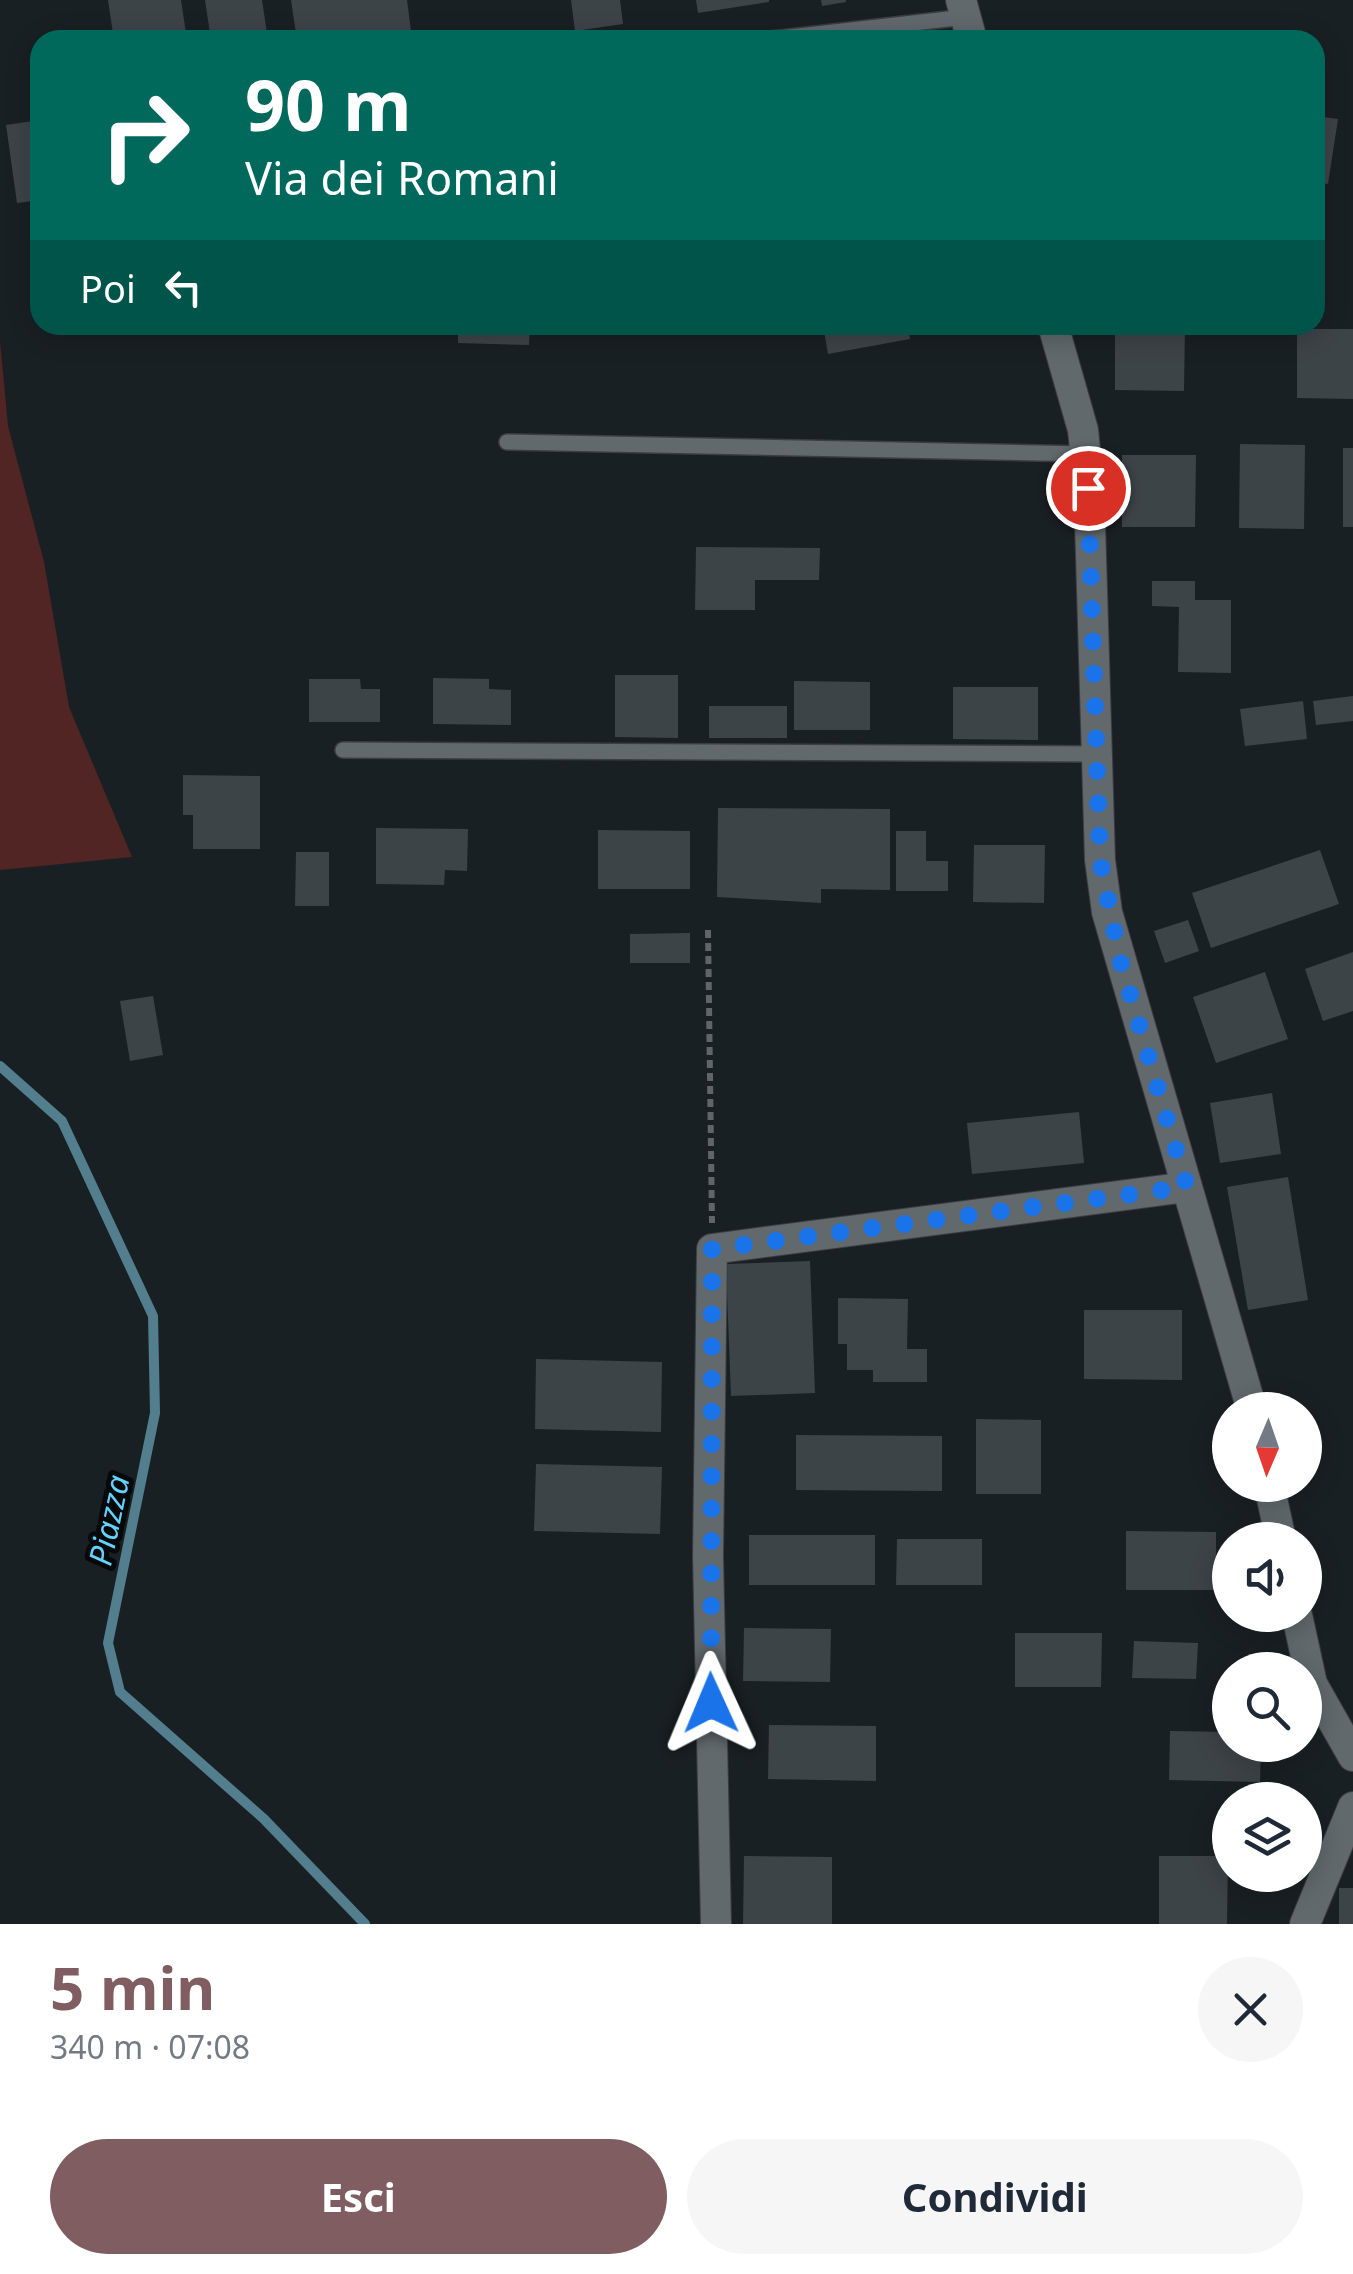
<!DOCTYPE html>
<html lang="it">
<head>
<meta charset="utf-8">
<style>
	:root { --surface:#fff; --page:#f6f6f7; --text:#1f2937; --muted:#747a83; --accent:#7f5d61 }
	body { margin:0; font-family:"Noto Sans",sans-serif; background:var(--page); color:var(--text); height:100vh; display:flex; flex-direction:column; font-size:38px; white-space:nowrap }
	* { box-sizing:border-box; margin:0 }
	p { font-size:32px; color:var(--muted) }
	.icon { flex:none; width:55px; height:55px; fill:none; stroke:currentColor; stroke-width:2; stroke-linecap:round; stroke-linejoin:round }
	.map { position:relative; height:1924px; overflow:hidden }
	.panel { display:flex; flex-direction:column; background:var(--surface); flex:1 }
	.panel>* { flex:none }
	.banner { position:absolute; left:30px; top:30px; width:1295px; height:305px; border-radius:30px; box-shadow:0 5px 25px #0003; background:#00695c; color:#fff; overflow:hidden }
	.needle { width:65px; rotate:182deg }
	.fabs { position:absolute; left:1212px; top:1392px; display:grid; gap:20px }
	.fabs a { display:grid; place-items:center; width:110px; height:110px; border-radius:50%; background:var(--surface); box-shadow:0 5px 25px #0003; font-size:50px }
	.pin { position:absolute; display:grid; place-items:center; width:85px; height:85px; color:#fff; margin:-42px; border:5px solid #fff; border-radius:50%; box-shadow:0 2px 10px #0007 }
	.me { position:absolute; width:110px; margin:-55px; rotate:359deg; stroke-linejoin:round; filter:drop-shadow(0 0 8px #0008) }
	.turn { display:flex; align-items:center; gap:35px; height:210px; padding:0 50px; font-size:45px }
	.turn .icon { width:130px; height:130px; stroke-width:2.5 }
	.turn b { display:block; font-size:70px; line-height:85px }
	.then { display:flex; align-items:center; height:95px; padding:0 50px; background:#0003; gap:20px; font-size:38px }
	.round { display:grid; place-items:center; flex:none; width:105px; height:105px; border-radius:52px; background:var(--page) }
	.headline { display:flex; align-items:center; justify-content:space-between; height:170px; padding:0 50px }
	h1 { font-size:60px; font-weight:700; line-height:75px; color:var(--accent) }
	.action { display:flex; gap:20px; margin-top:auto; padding:20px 50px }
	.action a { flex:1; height:115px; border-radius:60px; background:var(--accent); color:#fff; font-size:40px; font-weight:700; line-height:115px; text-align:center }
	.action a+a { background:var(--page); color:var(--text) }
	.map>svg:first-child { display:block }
	.green { fill:#512523 }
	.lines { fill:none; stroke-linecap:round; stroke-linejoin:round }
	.stream { stroke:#527e8e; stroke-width:10 }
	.building { fill:#3d4448 }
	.lane-casing { stroke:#393e40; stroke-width:18 }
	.street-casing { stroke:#393e40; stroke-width:32 }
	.path { stroke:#5f6568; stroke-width:6; stroke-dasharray:8 5; stroke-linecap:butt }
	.lane { stroke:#61696d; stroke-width:15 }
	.street { stroke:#61696d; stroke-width:30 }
	.route { stroke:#1a73e8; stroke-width:18; stroke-dasharray:0 32.4 }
	.labels { text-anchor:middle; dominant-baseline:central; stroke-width:10; stroke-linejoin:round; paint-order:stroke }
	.water-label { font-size:32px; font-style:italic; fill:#64d2fe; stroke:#06090a }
</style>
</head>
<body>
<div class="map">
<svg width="1353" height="1924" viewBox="0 0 1353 1924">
	<rect width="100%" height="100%" fill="#192023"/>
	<path class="green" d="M 0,341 L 8,426 L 44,562 L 69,707 L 132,857 L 0,870 Z"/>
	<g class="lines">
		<path class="stream" d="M 0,1066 L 62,1121 L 153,1316 L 155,1413 L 108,1643 L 120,1692 L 264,1819 L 365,1924"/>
	</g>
	<path class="building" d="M 108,0 L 181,0 L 187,40 L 114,40 Z
		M 205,0 L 262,0 L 268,40 L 211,40 Z
		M 291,0 L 407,0 L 411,31 L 352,40 L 297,40 Z
		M 571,0 L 620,0 L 623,24 L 575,31 Z
		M 696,0 L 769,0 L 769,2 L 698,13 Z
		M 821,0 L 846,0 L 846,2 L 822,6 Z
		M 1315,116 L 1338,119 L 1328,184 L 1315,182 Z
		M 40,120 L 40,200 L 17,203 L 6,125 Z
		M 458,325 L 530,325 L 529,345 L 458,343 Z
		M 823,325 L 907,325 L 910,339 L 828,354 Z
		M 1115,325 L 1185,325 L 1184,391 L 1115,390 Z
		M 1297,329 L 1353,329 L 1353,399 L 1297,398 Z
		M 1240,444 L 1305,445 L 1304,529 L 1239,528 Z
		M 1343,448 L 1353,448 L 1353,527 L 1343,527 Z
		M 1122,455 L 1196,455 L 1195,527 L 1122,527 Z
		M 696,547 L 820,548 L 819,580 L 755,580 L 755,610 L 695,610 Z
		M 1152,581 L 1195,581 L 1195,600 L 1231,600 L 1231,673 L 1178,672 L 1179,607 L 1152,606 Z
		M 615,675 L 678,675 L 678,738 L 615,737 Z
		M 433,678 L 489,679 L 489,689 L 511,690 L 511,725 L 433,724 Z
		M 309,679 L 360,679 L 361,689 L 380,689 L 380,722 L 309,722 Z
		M 794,681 L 870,682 L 870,730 L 794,730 Z
		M 953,687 L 1038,687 L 1038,740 L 953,739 Z
		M 1353,696 L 1353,721 L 1316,725 L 1313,701 Z
		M 1303,701 L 1307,739 L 1245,746 L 1240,709 Z
		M 709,706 L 787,706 L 787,738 L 709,738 Z
		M 183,775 L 260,776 L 260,849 L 193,849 L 193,815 L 183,815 Z
		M 718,808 L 890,809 L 890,890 L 821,889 L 821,903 L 717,897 Z
		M 376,828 L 468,829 L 467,871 L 445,870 L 444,885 L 376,884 Z
		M 598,830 L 690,831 L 690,889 L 598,889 Z
		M 896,831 L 926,831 L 926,861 L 948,861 L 948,891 L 896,891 Z
		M 974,845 L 1045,845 L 1044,903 L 973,902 Z
		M 1320,850 L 1339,904 L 1211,948 L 1192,893 Z
		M 296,852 L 329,852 L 329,906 L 295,906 Z
		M 1188,920 L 1199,951 L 1165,963 L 1154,931 Z
		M 690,933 L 690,963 L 630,963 L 630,934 Z
		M 1353,952 L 1353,1011 L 1323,1021 L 1305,969 Z
		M 1265,972 L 1288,1039 L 1216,1063 L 1193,997 Z
		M 153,996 L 163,1055 L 130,1061 L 120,1001 Z
		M 1272,1093 L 1281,1154 L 1220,1163 L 1210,1103 Z
		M 1079,1112 L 1084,1163 L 972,1174 L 967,1123 Z
		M 1288,1177 L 1308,1300 L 1248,1310 L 1227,1187 Z
		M 810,1261 L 815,1393 L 731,1396 L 726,1264 Z
		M 838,1298 L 908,1299 L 907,1349 L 927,1349 L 927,1382 L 873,1382 L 873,1370 L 847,1370 L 847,1344 L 838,1344 Z
		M 1084,1310 L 1182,1310 L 1182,1380 L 1084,1379 Z
		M 536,1359 L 662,1362 L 661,1432 L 535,1429 Z
		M 976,1419 L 1041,1420 L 1041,1494 L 976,1494 Z
		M 796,1435 L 942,1436 L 942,1491 L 796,1490 Z
		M 536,1464 L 662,1467 L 660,1534 L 534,1531 Z
		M 1126,1531 L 1216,1532 L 1216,1590 L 1126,1590 Z
		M 749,1535 L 875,1535 L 875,1585 L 749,1585 Z
		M 897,1539 L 982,1539 L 982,1585 L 896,1585 Z
		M 744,1628 L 831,1629 L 830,1682 L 743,1681 Z
		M 1015,1633 L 1102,1633 L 1101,1687 L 1015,1687 Z
		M 1134,1641 L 1198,1643 L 1196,1679 L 1132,1678 Z
		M 769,1725 L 876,1726 L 876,1781 L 768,1779 Z
		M 1170,1731 L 1230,1732 L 1230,1745 L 1261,1745 L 1260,1782 L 1169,1780 Z
		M 744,1856 L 832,1857 L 832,1924 L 743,1924 Z
		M 1159,1856 L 1228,1856 L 1227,1924 L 1159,1924 Z
		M 1339,1888 L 1353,1888 L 1353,1924 L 1339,1924 Z"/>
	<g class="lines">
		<g class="lane-casing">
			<path id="lane" d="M 763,40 L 966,17
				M 507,442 L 1085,454
				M 343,750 L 1097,754"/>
		</g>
		<g class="street-casing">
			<path id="street" d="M 961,0 L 972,40
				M 1053,325 L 1083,430 L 1089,489 L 1100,860 L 1107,912 L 1252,1410
				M 1269,1485 L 1281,1540
				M 1297,1615 L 1312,1684 L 1353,1756
				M 716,1924 L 708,1556 L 712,1249 L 1187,1187
				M 1305,1924 L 1353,1807"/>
		</g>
		<path class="path" d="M 708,930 L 712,1223"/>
		<use href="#lane" class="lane"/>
		<use href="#street" class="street"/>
	</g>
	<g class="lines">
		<path class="route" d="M 711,1703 L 712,1249 L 1187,1187 L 1120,960 L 1100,860 L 1088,488"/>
	</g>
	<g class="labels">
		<g class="water-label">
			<text transform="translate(108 1520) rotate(-78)">Piazza</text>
		</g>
	</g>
</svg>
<div class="fabs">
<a><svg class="needle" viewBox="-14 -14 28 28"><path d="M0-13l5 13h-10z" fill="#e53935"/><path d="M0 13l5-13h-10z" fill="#747a83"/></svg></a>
<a><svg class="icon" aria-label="sound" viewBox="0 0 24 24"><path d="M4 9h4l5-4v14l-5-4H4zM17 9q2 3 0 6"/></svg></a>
<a><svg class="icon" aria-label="search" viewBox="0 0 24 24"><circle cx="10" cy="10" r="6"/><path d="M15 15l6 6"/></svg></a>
<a><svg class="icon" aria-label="layers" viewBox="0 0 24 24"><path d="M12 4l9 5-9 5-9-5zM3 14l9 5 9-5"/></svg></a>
</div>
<div class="pin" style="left:1088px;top:488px;background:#d93025"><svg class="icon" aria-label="arrive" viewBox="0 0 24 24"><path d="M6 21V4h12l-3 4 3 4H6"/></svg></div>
<svg class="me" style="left:711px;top:1703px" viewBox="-20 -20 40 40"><path d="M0-17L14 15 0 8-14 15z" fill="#1a73e8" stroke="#fff" stroke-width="4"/></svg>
<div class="banner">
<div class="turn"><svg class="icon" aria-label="right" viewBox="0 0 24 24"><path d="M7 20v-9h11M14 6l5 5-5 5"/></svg><div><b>90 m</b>Via dei Romani</div></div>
<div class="then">Poi<svg class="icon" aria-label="left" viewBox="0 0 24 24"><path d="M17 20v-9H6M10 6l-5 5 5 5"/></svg></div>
</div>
</div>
<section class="panel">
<div class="headline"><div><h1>5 min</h1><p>340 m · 07:08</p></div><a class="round"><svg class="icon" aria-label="close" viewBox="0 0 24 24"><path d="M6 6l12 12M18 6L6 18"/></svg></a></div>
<div class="action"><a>Esci</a><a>Condividi</a></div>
</section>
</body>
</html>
